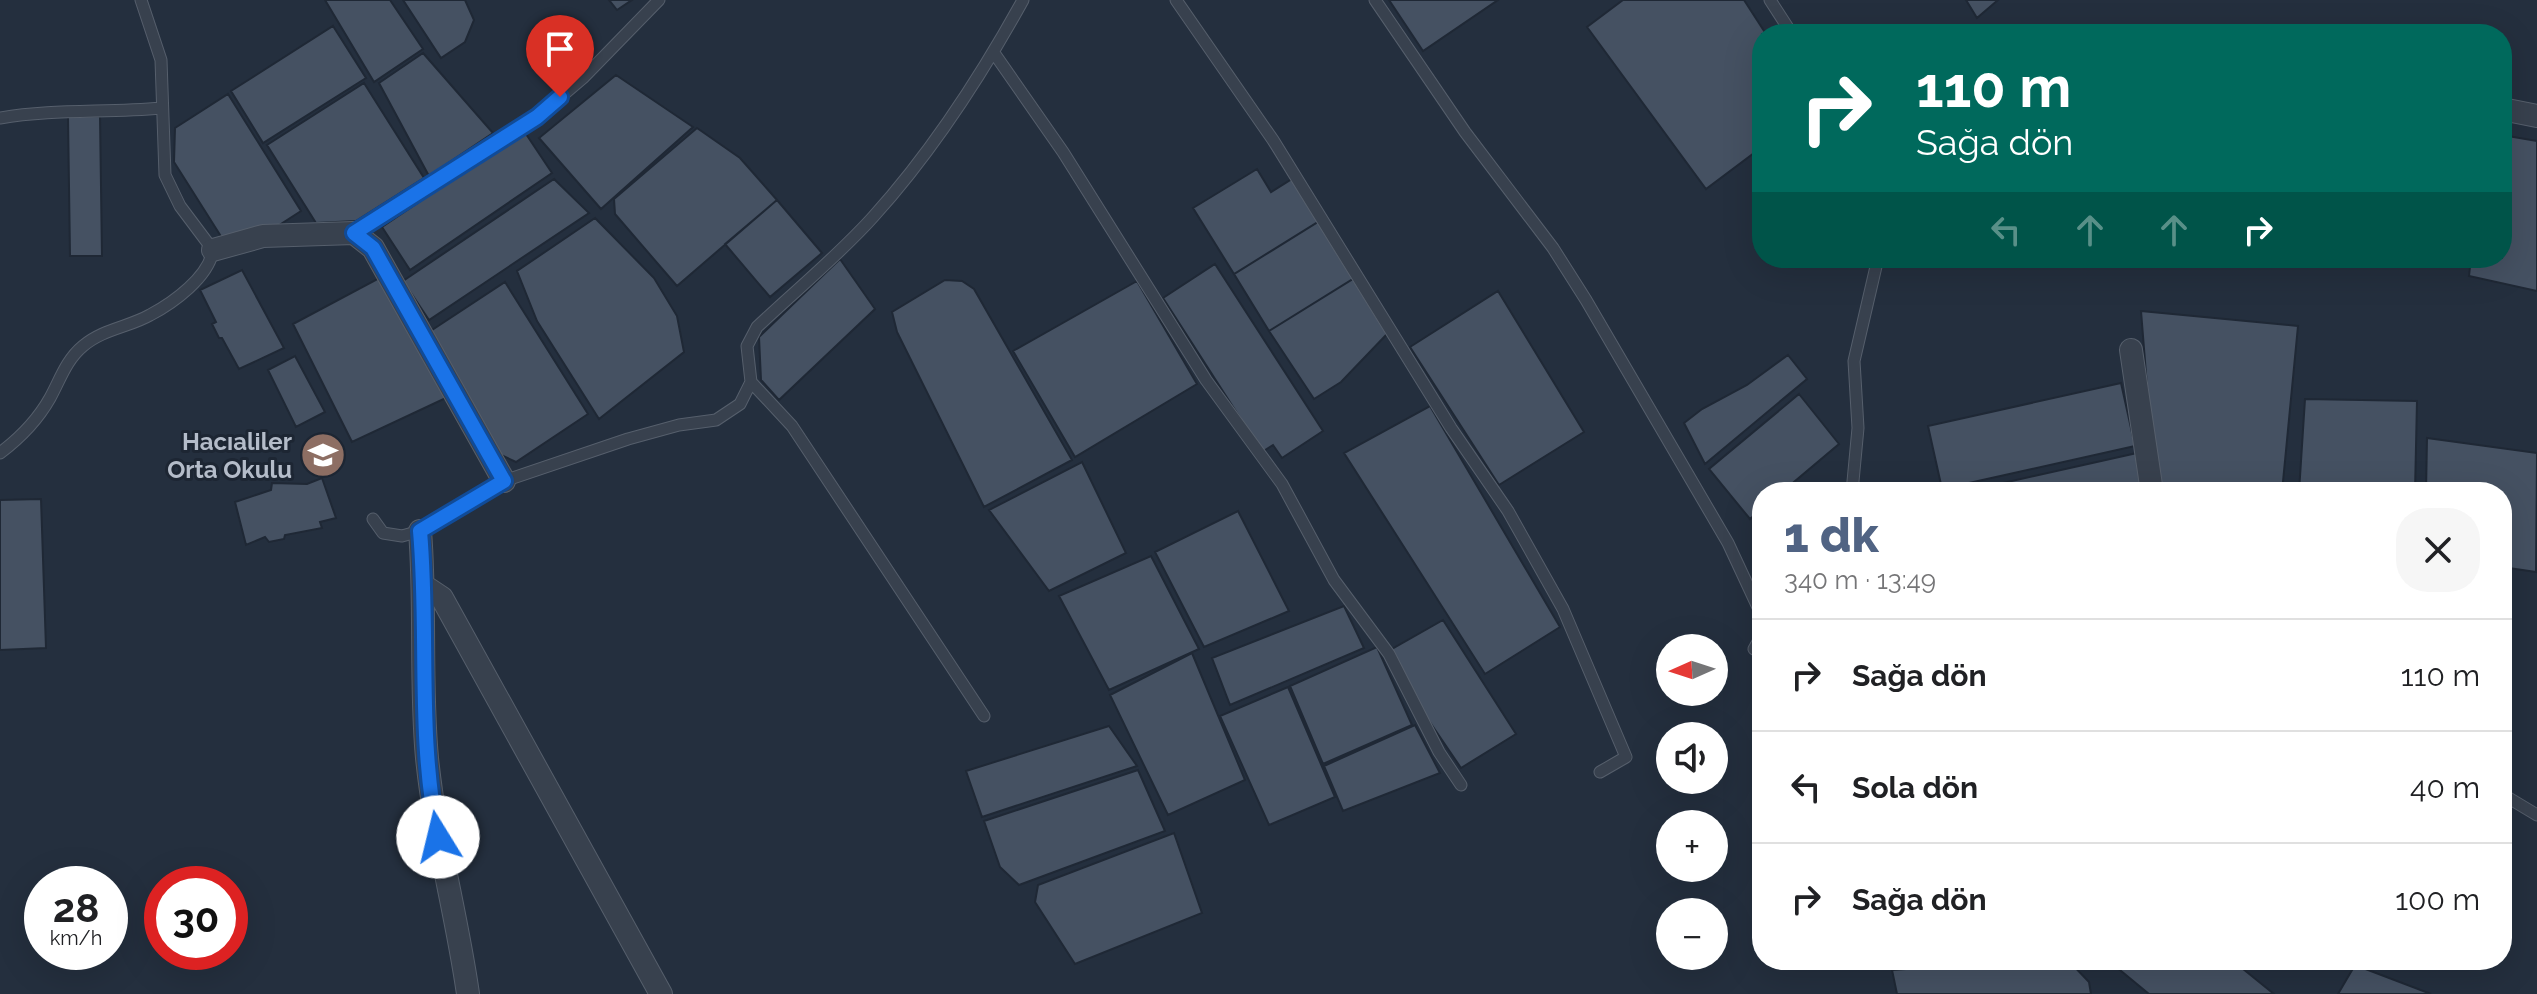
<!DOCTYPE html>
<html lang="tr">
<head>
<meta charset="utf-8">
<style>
	:root { --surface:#fff; --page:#f6f6f6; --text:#202124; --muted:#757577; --line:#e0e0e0; --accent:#506383 }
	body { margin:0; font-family:Raleway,sans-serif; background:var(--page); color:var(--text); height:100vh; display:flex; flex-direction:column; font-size:30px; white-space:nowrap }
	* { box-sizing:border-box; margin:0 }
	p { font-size:26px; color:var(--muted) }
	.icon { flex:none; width:44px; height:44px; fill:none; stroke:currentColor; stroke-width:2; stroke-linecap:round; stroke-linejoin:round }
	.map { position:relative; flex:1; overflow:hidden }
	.drawer { position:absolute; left:1752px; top:482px; width:760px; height:488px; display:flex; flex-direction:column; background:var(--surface); border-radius:32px; box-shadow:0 8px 32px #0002 }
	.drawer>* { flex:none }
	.banner { position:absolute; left:1752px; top:24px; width:760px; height:244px; border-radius:32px; box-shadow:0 8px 32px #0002; background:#00695c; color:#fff; overflow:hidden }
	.needle { width:52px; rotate:267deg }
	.buttons { position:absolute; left:1656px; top:634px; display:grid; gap:16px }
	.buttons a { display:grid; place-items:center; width:72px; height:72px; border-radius:50%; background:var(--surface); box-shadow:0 8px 32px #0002; font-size:40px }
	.speed { position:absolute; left:24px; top:866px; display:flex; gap:16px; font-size:40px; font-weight:700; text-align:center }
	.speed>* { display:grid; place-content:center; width:104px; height:104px; border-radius:50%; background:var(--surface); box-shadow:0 8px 32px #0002; line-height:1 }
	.speed small { font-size:20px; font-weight:400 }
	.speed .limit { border:12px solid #d22; background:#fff; color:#111 }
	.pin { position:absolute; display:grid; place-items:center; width:68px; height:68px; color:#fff; margin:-82px -34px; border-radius:50% 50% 50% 0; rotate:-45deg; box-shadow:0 0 8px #0007 }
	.pin .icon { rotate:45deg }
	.me { position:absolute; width:88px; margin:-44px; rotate:351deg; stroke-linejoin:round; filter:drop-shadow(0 0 6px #0008) }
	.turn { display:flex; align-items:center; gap:28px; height:168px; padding:0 32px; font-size:36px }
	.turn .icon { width:104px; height:104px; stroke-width:2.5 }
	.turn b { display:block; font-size:56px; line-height:68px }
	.lanes { display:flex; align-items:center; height:76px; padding:0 32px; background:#0003; justify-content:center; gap:40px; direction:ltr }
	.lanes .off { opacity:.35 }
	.round { display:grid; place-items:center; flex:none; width:84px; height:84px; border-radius:32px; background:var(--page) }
	.overview { display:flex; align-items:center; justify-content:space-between; height:136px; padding:0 32px }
	h1 { font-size:48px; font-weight:800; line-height:60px; color:var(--accent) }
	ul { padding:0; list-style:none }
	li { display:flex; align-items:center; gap:24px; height:112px; padding:0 32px; border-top:2px solid var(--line) }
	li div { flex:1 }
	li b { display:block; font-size:30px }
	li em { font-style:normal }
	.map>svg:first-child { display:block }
	.building { fill:#455162; stroke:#1f2835; stroke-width:2 }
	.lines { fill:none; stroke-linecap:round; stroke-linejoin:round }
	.lane-casing { stroke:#565f6c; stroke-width:13 }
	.street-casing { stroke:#565f6c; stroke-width:24 }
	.lane { stroke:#38414e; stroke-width:11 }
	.street { stroke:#38414e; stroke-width:22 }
	.route-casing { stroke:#114b97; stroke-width:20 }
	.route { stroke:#1a73e8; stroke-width:14 }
	.labels { text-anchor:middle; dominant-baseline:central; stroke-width:6; stroke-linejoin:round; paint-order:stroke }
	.poi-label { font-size:24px; font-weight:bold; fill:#b4bcc9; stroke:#1d2633; text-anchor:end }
</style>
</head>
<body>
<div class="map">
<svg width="2537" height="994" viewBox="0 0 2537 994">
	<rect width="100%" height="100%" fill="#242f3e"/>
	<path class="building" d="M 325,0 L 390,0 L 423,49 L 374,82 Z
		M 403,0 L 465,0 L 474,20 L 465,42 L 441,58 Z
		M 609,0 L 632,0 L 617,10 Z
		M 1389,0 L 1498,0 L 1423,51 Z
		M 1623,0 L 1744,0 L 1766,34 L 1762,34 L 1762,147 L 1706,189 L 1587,27 Z
		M 1966,0 L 1998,0 L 1977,18 Z
		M 333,26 L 366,78 L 263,143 L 231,91 Z
		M 423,53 L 493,133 L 429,176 L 379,83 Z
		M 616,75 L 693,127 L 601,209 L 539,138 Z
		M 364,83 L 424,178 L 356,221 L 316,223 L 267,145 Z
		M 228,94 L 301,211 L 270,231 L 222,238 L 174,162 L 175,128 Z
		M 100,116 L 102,256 L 70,256 L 68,117 Z
		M 697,128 L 740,158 L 777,200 L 677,286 L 615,214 L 614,199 Z
		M 524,131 L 552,173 L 410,270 L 382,227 Z
		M 2502,135 L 2537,141 L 2537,291 L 2469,276 L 2471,258 L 2502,258 Z
		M 1257,169 L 1271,192 L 1292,179 L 1318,222 L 1234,274 L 1193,208 Z
		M 554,179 L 589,213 L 429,320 L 403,281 Z
		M 777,200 L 822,253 L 770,297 L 725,244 Z
		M 595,218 L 654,278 L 677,316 L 684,352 L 599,419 L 537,321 L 517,271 Z
		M 1318,222 L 1353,279 L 1269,331 L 1234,274 Z
		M 840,259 L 875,309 L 779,400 L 761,380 L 759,337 Z
		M 1215,264 L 1323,431 L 1282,458 L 1273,445 L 1262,452 L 1163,298 Z
		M 242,270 L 284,348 L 239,369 L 222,338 L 219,338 L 212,324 L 216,322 L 200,290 Z
		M 383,276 L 448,397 L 352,442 L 293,324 Z
		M 1353,279 L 1387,334 L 1341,382 L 1314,399 L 1269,331 Z
		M 945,280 L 962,281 L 974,289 L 1072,460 L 984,507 L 897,332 L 892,312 Z
		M 1137,281 L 1197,384 L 1075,457 L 1013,351 Z
		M 505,282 L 588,414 L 516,462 L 501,455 L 426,334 Z
		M 1498,291 L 1584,432 L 1499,485 L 1410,347 Z
		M 2141,311 L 2298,326 L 2282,492 L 2163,492 L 2152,449 Z
		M 1788,355 L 1807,379 L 1705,464 L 1684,423 L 1702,409 L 1747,385 Z
		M 295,356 L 325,412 L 296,427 L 268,370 Z
		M 2121,383 L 2135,446 L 1942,489 L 1928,426 Z
		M 1799,394 L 1839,444 L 1782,492 L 1762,492 L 1762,509 L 1750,519 L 1709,469 Z
		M 2305,399 L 2417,401 L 2415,492 L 2299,492 Z
		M 1430,406 L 1560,627 L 1485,674 L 1344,453 Z
		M 2427,438 L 2537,453 L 2536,572 L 2502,567 L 2502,492 L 2426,492 Z
		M 2137,453 L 2145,492 L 1972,492 L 1972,490 Z
		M 1082,462 L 1126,553 L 1049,591 L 989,510 Z
		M 322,478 L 336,518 L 320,522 L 322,528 L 285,535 L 284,539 L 269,542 L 265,537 L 246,545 L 235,502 L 271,490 L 272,483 L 307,484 Z
		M 41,499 L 46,648 L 0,650 L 0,500 Z
		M 1238,511 L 1289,611 L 1204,647 L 1155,552 Z
		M 1151,556 L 1199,649 L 1109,690 L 1059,596 Z
		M 1344,606 L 1364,648 L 1230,705 L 1212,658 Z
		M 1443,620 L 1516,734 L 1461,768 L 1425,715 L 1392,649 Z
		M 1377,647 L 1412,725 L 1323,764 L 1290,686 Z
		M 1192,653 L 1245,780 L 1168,815 L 1110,695 Z
		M 1288,687 L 1335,797 L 1269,825 L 1220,716 Z
		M 1415,725 L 1440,773 L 1343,811 L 1324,766 Z
		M 1109,726 L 1137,766 L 982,817 L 966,771 Z
		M 1138,770 L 1165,831 L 1019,885 L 1000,867 L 984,821 Z
		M 1174,833 L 1202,913 L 1075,964 L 1035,902 L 1038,885 Z
		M 2031,960 L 2068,960 L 2089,982 L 2091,994 L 1897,994 L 1892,970 Z
		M 2232,960 L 2274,994 L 2149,994 L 2109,961 Z
		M 2355,965 L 2431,994 L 2338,994 Z"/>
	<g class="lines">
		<g class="lane-casing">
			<path id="lane" d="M 1176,0 L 1273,140 L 1451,428 L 1508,511 L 1563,609 L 1626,757 L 1600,772
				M 1375,0 L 1465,132 L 1553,248 L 1586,300 L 1728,543 L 1762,616
				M 1770,0 L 1792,34
				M 994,53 L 1063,152 L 1206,380 L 1282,484 L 1334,580 L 1389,654 L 1439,752 L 1461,785
				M 0,118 C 53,109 107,113 161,108
				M 354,233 L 537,117 L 584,77 L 659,0
				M 751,382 L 792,426 L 984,716
				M 0,453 C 20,438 37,421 50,398 C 60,380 66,360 83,346 C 103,329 129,327 150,315 C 173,303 209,277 213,250 L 180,206 L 165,175 L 161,60 L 141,0
				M 1852,492 L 1858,428 L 1854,361 L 1878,258
				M 373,519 L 383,533 L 402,536 L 420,531 L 504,481 L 628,439 L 679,425 L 716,420 L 740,404 L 751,382 L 747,346 L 757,327 C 795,291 838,256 873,217 C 931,153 981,76 1023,0
				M 1754,649 L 1762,635
				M 2502,794 L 2537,815"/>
		</g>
		<g class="street-casing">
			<path id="street" d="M 2502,109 L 2537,116
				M 213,250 L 263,236 L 354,233 L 373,248 L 504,481
				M 2131,350 L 2152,492
				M 420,531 C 426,606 420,682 427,758 C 435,838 457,915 468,994
				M 424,586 L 442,598 L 661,994"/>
		</g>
		<use href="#lane" class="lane"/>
		<use href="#street" class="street"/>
	</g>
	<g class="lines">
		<g class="route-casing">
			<path id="route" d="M 438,837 C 417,736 429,633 420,531 L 504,481 L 373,248 L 354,233 L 537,117 L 560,97"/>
		</g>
		<use href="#route" class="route"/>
	</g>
	<defs>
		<g id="school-disc" transform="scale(2.3)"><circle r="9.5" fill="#8d6e63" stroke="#1d2633"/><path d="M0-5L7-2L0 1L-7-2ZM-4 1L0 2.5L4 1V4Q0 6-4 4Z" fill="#fff"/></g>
	</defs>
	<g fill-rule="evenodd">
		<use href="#school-disc" x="323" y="455"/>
	</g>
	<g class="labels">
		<g class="poi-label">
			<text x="292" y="441">Hacıaliler<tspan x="292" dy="28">Orta Okulu</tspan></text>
		</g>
	</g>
</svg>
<div class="buttons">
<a><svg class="needle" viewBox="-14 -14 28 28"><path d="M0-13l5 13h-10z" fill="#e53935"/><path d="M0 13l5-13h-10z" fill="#757577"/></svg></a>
<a><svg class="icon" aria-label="sound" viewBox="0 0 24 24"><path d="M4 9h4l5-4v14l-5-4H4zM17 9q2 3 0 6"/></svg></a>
<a>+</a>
<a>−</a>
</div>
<div class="speed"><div>28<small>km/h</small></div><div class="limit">30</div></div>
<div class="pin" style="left:560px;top:97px;background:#d93025"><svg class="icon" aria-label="arrive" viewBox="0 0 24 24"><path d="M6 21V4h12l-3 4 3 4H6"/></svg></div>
<svg class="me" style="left:438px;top:837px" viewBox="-20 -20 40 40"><circle r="19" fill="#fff"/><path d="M0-13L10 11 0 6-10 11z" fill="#1a73e8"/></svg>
<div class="banner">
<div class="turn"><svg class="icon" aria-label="right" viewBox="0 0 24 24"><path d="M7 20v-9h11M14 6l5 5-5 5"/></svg><div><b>110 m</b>Sağa dön</div></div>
<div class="lanes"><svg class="icon off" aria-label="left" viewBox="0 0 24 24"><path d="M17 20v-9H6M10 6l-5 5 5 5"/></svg><svg class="icon off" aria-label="ahead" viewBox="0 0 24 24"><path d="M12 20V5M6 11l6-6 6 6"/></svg><svg class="icon off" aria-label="ahead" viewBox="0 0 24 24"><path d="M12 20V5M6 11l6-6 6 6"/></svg><svg class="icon" aria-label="right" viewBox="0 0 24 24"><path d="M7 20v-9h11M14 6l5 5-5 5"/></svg></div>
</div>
<section class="drawer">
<div class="overview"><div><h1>1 dk</h1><p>340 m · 13:49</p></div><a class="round"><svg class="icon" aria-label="close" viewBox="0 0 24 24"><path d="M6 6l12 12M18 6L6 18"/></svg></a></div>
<ul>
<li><svg class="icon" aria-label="right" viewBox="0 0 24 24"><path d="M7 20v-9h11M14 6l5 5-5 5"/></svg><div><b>Sağa dön</b></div><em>110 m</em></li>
<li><svg class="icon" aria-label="left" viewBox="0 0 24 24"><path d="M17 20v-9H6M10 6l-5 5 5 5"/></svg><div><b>Sola dön</b></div><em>40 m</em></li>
<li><svg class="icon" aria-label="right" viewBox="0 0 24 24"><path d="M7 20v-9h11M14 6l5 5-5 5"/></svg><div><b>Sağa dön</b></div><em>100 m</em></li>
</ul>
</section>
</div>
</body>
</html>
